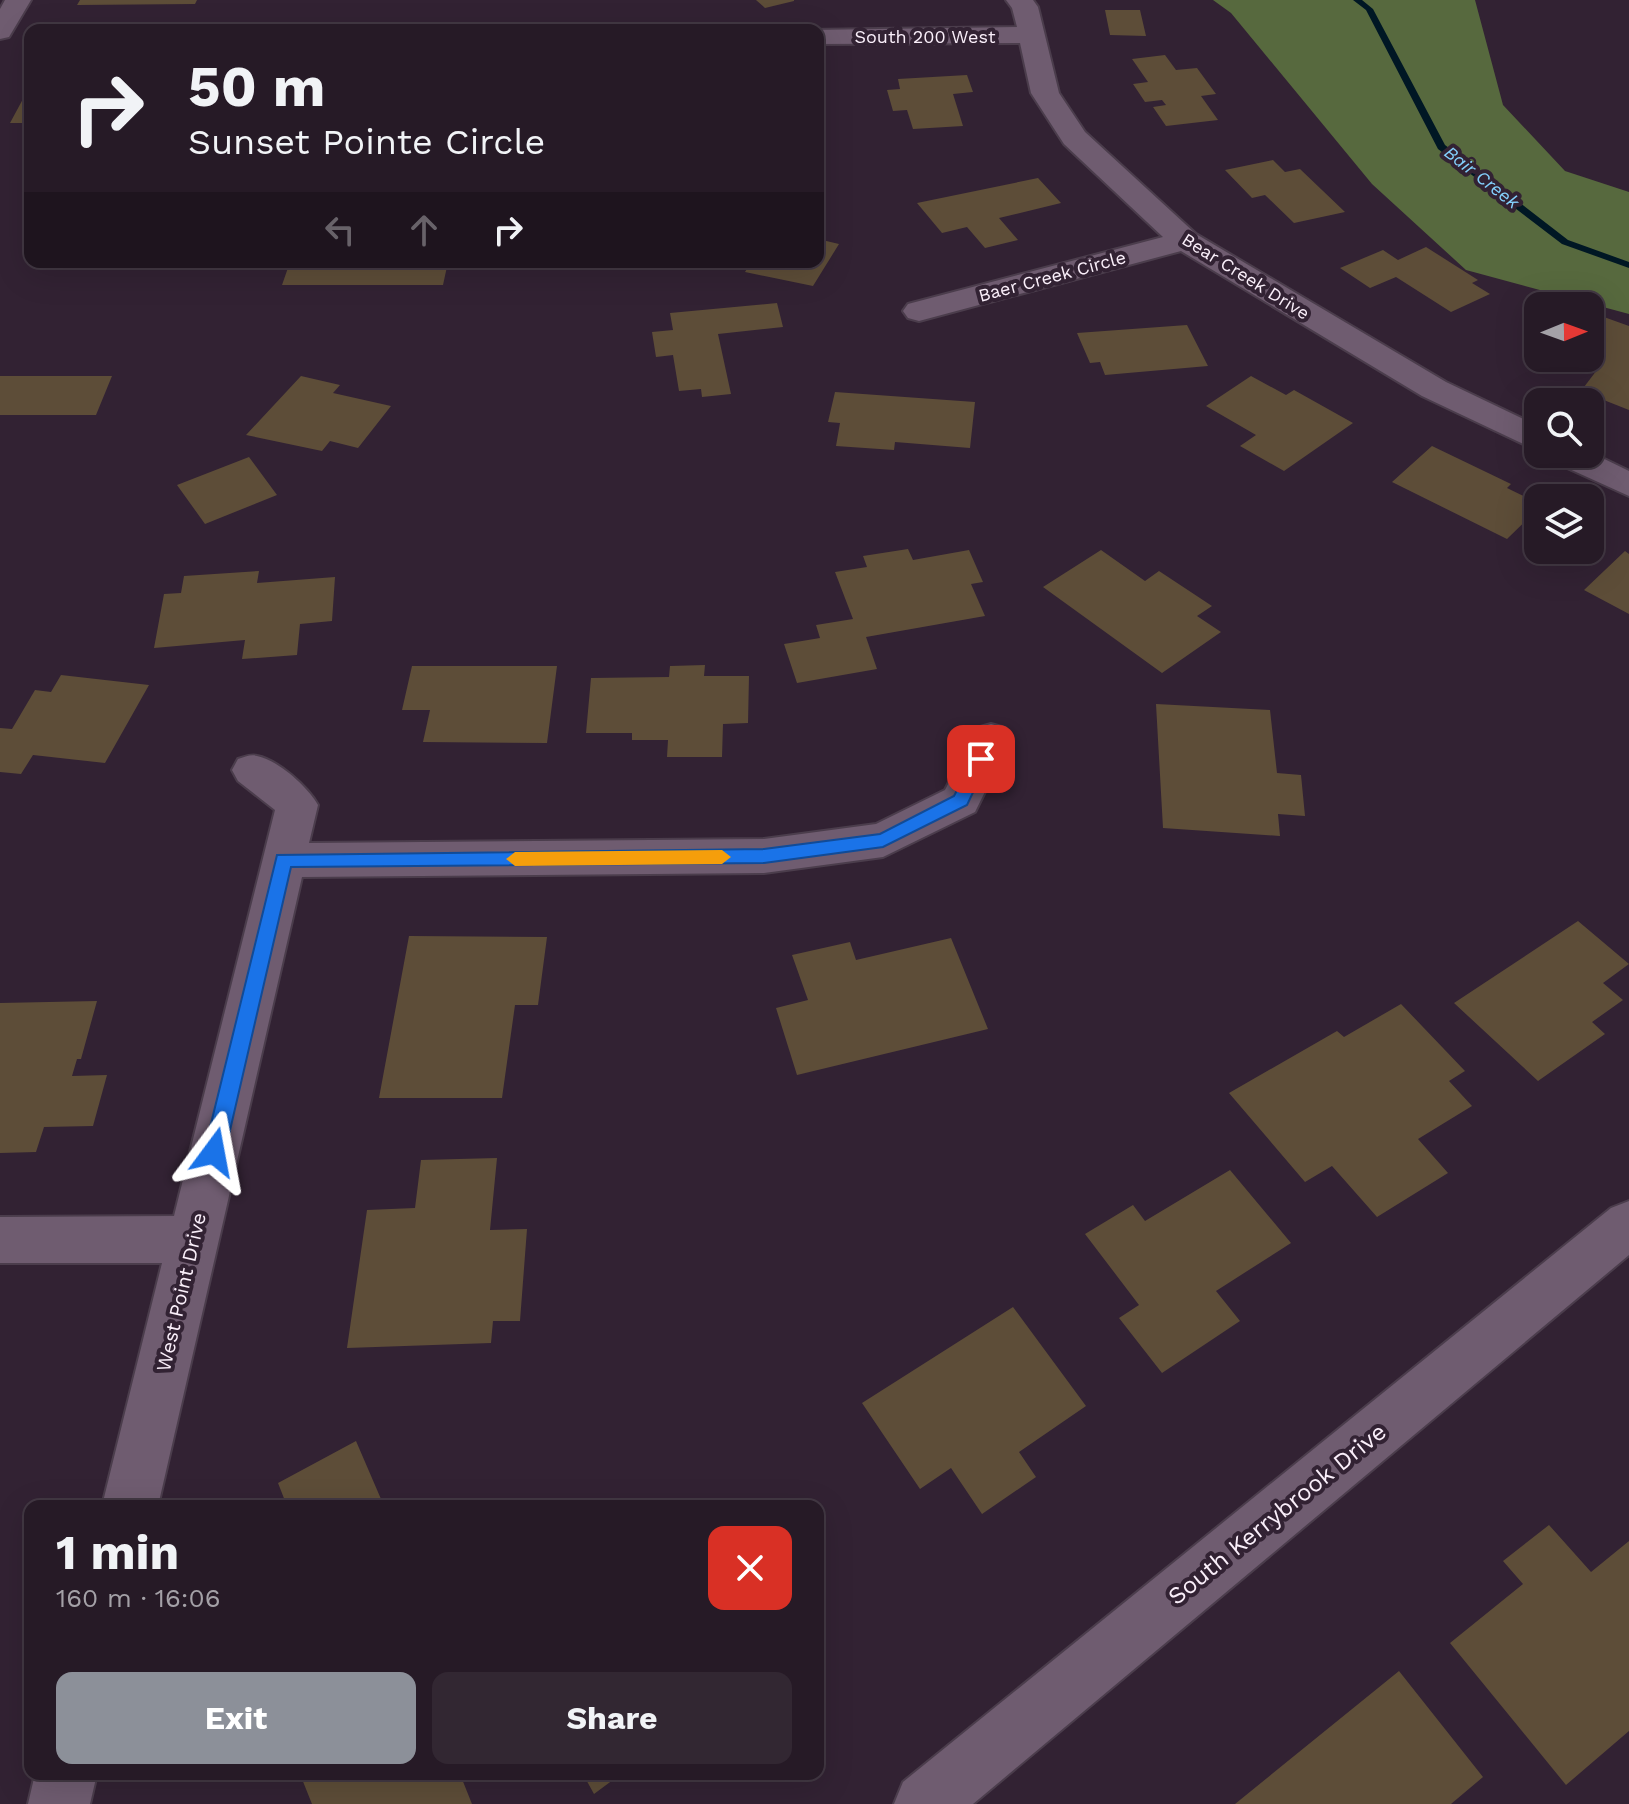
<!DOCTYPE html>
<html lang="en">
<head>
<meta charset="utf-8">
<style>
	:root { --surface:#261a26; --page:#322732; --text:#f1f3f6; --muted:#a4a1a7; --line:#423843; --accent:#8c9099 }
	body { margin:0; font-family:"Work Sans",sans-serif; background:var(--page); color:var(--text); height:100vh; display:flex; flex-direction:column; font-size:30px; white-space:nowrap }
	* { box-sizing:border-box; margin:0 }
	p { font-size:26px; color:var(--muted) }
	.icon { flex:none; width:44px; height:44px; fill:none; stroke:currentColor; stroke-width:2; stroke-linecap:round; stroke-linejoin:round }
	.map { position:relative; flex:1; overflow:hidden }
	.drawer { position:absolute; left:24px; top:1500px; width:800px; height:280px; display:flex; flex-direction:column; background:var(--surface); border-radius:16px; box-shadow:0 8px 32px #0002,0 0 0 2px var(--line) }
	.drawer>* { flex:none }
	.banner { position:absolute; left:24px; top:24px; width:800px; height:244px; border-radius:16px; box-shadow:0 8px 32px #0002,0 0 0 2px var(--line); background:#261a26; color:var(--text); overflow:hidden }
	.needle { width:52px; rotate:89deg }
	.controls { position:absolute; left:1524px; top:292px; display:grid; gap:16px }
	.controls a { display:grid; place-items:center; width:80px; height:80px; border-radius:16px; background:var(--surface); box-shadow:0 8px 32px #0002,0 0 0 2px var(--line); font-size:40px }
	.pin { position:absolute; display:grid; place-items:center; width:68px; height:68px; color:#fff; margin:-34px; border-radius:16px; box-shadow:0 4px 12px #0006 }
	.me { position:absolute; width:88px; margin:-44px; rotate:13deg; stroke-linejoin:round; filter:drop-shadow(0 0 6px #0008) }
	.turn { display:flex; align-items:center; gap:28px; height:168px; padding:0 32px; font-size:36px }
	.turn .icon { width:104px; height:104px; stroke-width:2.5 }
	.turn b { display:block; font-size:56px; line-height:68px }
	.lanes { display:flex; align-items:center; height:76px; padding:0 32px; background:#0003; justify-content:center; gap:40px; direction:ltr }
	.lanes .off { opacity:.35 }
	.round { display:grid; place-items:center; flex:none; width:84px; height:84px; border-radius:16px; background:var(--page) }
	.head { display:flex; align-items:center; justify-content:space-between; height:136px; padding:0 32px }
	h1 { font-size:48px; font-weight:700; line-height:60px }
	.action { display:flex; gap:16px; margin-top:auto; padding:16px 32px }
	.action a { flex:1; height:92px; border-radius:16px; background:var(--accent); color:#fff; font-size:32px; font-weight:700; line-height:92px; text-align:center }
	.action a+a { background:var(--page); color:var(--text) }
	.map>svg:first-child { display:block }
	.forest { fill:#57693e }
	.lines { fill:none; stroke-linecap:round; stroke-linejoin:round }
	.stream { fill:#001724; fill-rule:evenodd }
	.building { fill:#5d4d38 }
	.street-casing { stroke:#4b3d4c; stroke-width:4 }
	.street { fill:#6f5c70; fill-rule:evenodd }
	.route { fill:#1a73e8; stroke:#114b97; stroke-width:2 }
	.slow { fill:#f59e0b }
	.labels { text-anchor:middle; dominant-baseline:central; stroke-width:8; stroke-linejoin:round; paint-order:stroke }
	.far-street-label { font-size:18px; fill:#faeffa; stroke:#322233 }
	.far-water-label { font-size:18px; font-style:italic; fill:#83d0fc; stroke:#322233 }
	.street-label { font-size:20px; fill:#faeffa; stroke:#322233 }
	.near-street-label { font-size:24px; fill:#faeffa; stroke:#322233 }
</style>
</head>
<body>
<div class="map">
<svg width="1629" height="1804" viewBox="0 0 1629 1804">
	<rect width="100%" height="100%" fill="#322233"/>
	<path class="forest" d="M 1213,0 L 1475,0 L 1503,105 L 1565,171 L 1629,192 L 1629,314 L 1466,270 L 1372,184 L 1231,13 Z"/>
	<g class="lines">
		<path class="stream" d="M 1353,0 L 1362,0 L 1373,9 L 1445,145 L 1568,240 L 1629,262 L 1629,268 L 1562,244 L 1438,149 L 1366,10 Z"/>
	</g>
	<path class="building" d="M 80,0 L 197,0 L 195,4 L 77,5 Z
		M 756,0 L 794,0 L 794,1 L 765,8 Z
		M 1105,10 L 1140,10 L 1146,36 L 1110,35 Z
		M 1165,55 L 1176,70 L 1197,68 L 1216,94 L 1201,96 L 1218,120 L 1166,126 L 1153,107 L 1166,105 L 1162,100 L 1145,102 L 1133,84 L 1148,82 L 1132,59 Z
		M 967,75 L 973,92 L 953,94 L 963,126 L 913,129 L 907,110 L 893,111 L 887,90 L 900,89 L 898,79 Z
		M 30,86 L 30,123 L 10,123 Z
		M 1273,160 L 1285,172 L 1300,169 L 1345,212 L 1294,223 L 1265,195 L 1252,198 L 1225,170 Z
		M 1038,178 L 1061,203 L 999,218 L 1018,240 L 985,248 L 967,227 L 942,233 L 917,203 Z
		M 818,239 L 839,244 L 813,286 L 745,272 L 751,262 L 818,262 Z
		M 1426,247 L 1478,280 L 1472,283 L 1490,294 L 1451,312 L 1396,277 L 1370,288 L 1340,268 L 1383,250 L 1398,260 Z
		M 290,262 L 448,262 L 443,285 L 282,285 Z
		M 777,303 L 783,327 L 718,334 L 731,394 L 702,397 L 701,389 L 679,391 L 673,355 L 656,357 L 652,332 L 673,330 L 670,313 Z
		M 1590,312 L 1629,326 L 1629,410 L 1581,391 L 1603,362 L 1590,357 Z
		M 1187,325 L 1208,366 L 1105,375 L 1100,362 L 1090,363 L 1077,333 Z
		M 0,376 L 112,376 L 96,415 L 0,415 Z
		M 301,376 L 340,385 L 333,393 L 391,406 L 358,448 L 330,441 L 322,451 L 246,435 Z
		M 1251,376 L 1286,395 L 1294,390 L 1353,423 L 1284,471 L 1240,446 L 1256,435 L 1206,406 Z
		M 835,392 L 975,402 L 970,448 L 895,442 L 894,450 L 836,446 L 840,423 L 828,422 Z
		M 1432,446 L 1511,484 L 1507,488 L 1538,503 L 1538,509 L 1507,539 L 1392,482 Z
		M 249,457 L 277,495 L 205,524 L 177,485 Z
		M 908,549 L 913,560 L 969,550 L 983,582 L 971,584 L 985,616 L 866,637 L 877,669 L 797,683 L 784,644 L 820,638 L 816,625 L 853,619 L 835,572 L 867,567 L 863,556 Z
		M 1101,550 L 1145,581 L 1159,571 L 1212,606 L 1197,616 L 1221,632 L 1162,673 L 1043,587 Z
		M 1625,551 L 1629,554 L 1629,614 L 1584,590 Z
		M 259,571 L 257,583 L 335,577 L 332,621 L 300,624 L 297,655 L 242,659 L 245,640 L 154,648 L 164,594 L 181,593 L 184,576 Z
		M 705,665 L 704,676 L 749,676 L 748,723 L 723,724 L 722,757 L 667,757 L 668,740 L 632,740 L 632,733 L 586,733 L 591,678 L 669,677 L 670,666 Z
		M 412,666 L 557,666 L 547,743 L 423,742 L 430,710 L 402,710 Z
		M 61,675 L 149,685 L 105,763 L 33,755 L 21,774 L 0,772 L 0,728 L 12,729 L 35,690 L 51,692 Z
		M 1156,704 L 1270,710 L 1277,773 L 1301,775 L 1305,816 L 1278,814 L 1280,836 L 1163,828 Z
		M 1578,921 L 1629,964 L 1603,983 L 1623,1000 L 1592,1022 L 1605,1034 L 1538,1081 L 1454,1003 Z
		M 409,936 L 547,937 L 538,1005 L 515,1005 L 502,1098 L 379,1098 Z
		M 951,938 L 988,1029 L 797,1075 L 776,1008 L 808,1000 L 792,955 L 850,942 L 856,960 Z
		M 97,1001 L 81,1059 L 77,1059 L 72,1076 L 107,1075 L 93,1126 L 44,1127 L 36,1152 L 0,1153 L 0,1003 Z
		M 1401,1004 L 1465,1071 L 1449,1081 L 1472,1106 L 1418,1139 L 1448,1173 L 1377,1217 L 1332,1166 L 1305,1182 L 1229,1093 L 1337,1031 L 1344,1037 Z
		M 497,1158 L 490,1230 L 527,1229 L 520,1321 L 493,1321 L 491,1343 L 347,1348 L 367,1210 L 415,1208 L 421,1160 Z
		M 1230,1170 L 1291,1243 L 1216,1291 L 1240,1321 L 1162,1373 L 1119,1318 L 1139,1305 L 1085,1234 L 1133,1205 L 1145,1221 Z
		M 1013,1307 L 1086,1406 L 1019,1452 L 1036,1477 L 982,1514 L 951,1468 L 920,1489 L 862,1403 Z
		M 356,1441 L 384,1506 L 287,1506 L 278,1483 Z
		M 1549,1525 L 1591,1572 L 1629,1541 L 1629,1731 L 1566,1785 L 1450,1643 L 1523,1584 L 1503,1561 Z
		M 1399,1671 L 1483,1777 L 1451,1804 L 1235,1804 Z
		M 300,1774 L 460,1774 L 472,1804 L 312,1804 Z
		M 583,1774 L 621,1774 L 594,1794 Z"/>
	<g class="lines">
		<g class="street-casing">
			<path id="street" d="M 5,0 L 31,0 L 9,37 L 0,39 L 0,9 Z
				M 1006,0 L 1033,0 L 1038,7 L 1059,93 L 1085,132 L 1196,234 L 1446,382 L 1538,426 L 1538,451 L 1422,396 L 1181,251 L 919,321 L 908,318 L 903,311 L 908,304 L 1163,237 L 1064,144 L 1031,93 L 1020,43 L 818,44 L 818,30 L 810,30 L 1017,27 L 1012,8 Z
				M 1590,452 L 1629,471 L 1629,496 L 1554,462 L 1549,454 Z
				M 991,724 L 1005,728 L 1011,739 L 975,812 L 883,857 L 764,873 L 302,877 L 158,1506 L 102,1506 L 162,1263 L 0,1263 L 0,1217 L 174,1216 L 275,810 L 238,781 L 232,770 L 238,759 C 245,757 251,754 257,756 C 278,760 308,787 318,805 L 309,843 L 764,839 L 876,824 L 945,790 L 977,728 Z
				M 1629,1201 L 1629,1255 L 973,1804 L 894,1804 L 903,1782 L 1611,1208 Z
				M 35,1774 L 97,1774 L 90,1804 L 28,1804 Z"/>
		</g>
		<use href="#street" class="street"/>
	</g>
	<path class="route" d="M 981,753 L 989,759 L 967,805 L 883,847 L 764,863 L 291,867 L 225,1152 L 222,1158 L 214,1161 L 207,1158 L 204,1152 L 277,855 L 764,849 L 880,834 L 954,796 L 975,755 Z"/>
	<path class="slow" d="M 722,850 L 731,857 L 722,864 L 515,866 L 506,859 L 515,852 Z"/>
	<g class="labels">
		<g class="far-street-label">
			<text x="925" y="36">South 200 West</text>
			<text transform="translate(1052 276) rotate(-15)">Baer Creek Circle</text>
			<text transform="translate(1246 276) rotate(32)">Bear Creek Drive</text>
		</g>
		<g class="far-water-label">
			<text transform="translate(1482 177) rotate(38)">Bair Creek</text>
		</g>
		<g class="street-label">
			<text transform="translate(181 1292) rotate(-77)">West Point Drive</text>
		</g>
		<g class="near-street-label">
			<text transform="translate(1277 1514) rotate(-39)">South Kerrybrook Drive</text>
		</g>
	</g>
</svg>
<div class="controls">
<a><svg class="needle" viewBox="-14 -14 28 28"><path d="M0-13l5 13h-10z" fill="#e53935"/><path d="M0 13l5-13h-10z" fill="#a4a1a7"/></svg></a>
<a><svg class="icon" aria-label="search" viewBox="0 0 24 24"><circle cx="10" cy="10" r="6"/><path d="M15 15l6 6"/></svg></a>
<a><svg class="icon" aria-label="layers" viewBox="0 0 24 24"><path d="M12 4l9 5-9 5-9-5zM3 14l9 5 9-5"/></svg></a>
</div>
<div class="pin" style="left:981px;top:759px;background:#d93025"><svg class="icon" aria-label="arrive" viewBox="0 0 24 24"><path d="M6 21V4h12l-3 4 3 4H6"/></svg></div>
<svg class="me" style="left:214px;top:1152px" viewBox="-20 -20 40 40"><path d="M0-17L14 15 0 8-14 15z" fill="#1a73e8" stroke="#fff" stroke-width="4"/></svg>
<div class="banner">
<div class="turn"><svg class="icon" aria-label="right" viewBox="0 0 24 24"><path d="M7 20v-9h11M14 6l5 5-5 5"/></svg><div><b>50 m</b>Sunset Pointe Circle</div></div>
<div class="lanes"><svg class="icon off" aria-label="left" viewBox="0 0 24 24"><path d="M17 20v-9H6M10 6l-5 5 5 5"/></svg><svg class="icon off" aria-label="ahead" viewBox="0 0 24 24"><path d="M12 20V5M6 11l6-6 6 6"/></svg><svg class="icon" aria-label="right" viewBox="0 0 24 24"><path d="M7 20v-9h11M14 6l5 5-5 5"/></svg></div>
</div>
<section class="drawer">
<div class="head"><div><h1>1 min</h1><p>160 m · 16:06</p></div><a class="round" style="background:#d93025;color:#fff"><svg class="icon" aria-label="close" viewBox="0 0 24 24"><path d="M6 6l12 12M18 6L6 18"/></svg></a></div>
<div class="action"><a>Exit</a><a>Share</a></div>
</section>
</div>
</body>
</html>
